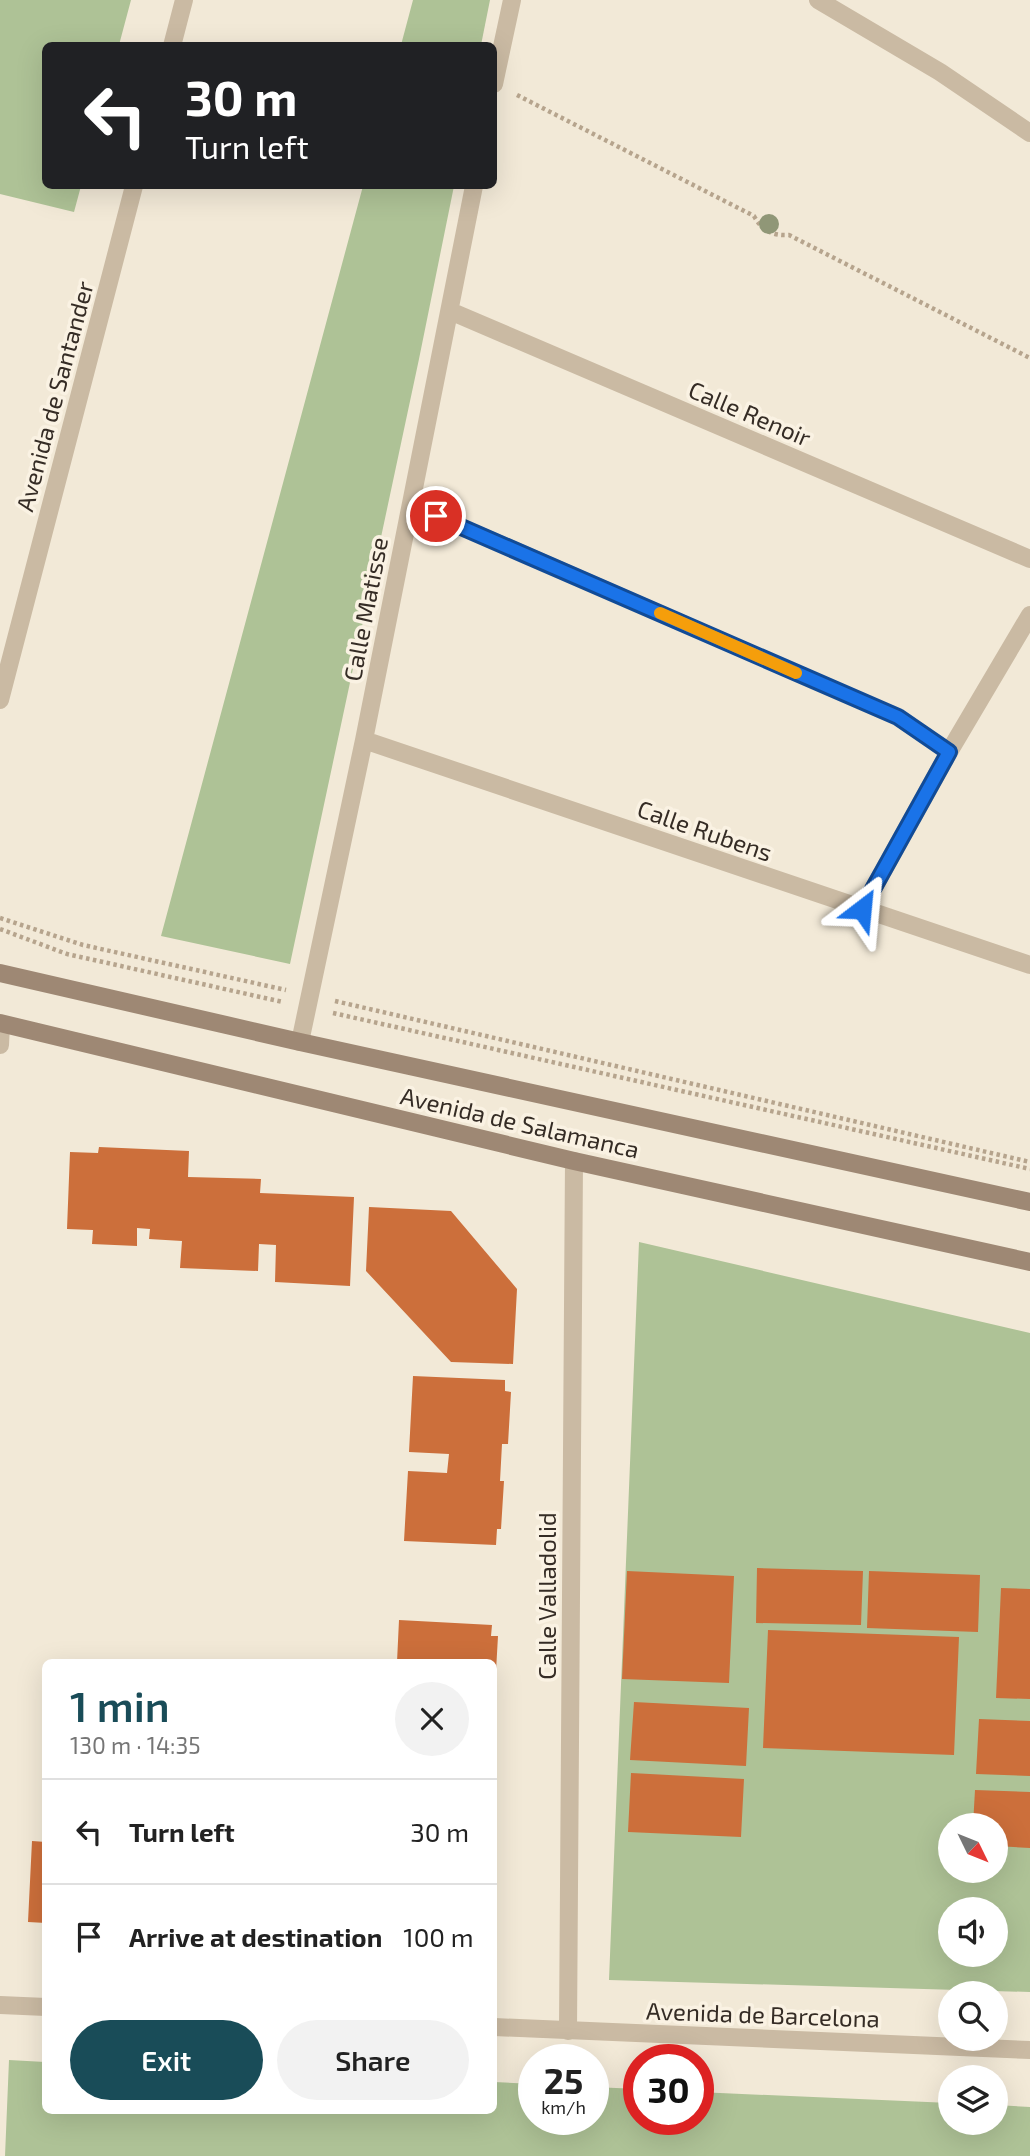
<!DOCTYPE html>
<html lang="en">
<head>
<meta charset="utf-8">
<style>
	:root { --surface:#fff; --page:#f2f2f2; --text:#222; --muted:#767676; --line:#e0e0e0; --accent:#194c58 }
	body { margin:0; font-family:"Exo 2",sans-serif; background:var(--page); color:var(--text); height:100vh; display:flex; flex-direction:column; font-size:26px; white-space:nowrap }
	* { box-sizing:border-box; margin:0 }
	p { font-size:23px; color:var(--muted) }
	.icon { flex:none; width:38px; height:38px; fill:none; stroke:currentColor; stroke-width:2; stroke-linecap:round; stroke-linejoin:round }
	.map { position:relative; flex:1; overflow:hidden }
	.sheet { position:absolute; left:42px; top:1659px; width:455px; height:455px; display:flex; flex-direction:column; background:var(--surface); border-radius:10px; box-shadow:0 7px 28px #0002 }
	.sheet>* { flex:none }
	.guide { position:absolute; left:42px; top:42px; width:455px; height:147px; border-radius:10px; box-shadow:0 7px 28px #0002; background:#202124; color:#fff; overflow:hidden }
	.needle { width:46px; rotate:133deg }
	.fabs { position:absolute; left:938px; top:1813px; display:grid; gap:14px }
	.fabs a { display:grid; place-items:center; width:70px; height:70px; border-radius:50%; background:var(--surface); box-shadow:0 7px 28px #0002; font-size:35px }
	.speed { position:absolute; left:518px; top:2044px; display:flex; gap:14px; font-size:35px; font-weight:700; text-align:center }
	.speed>* { display:grid; place-content:center; width:91px; height:91px; border-radius:50%; background:var(--surface); box-shadow:0 7px 28px #0002; line-height:1 }
	.speed small { font-size:18px; font-weight:400 }
	.speed .limit { border:10px solid #d22; background:#fff; color:#111 }
	.pin { position:absolute; display:grid; place-items:center; width:60px; height:60px; color:#fff; margin:-30px; border:4px solid #fff; border-radius:50%; box-shadow:0 2px 7px #0007 }
	.me { position:absolute; width:77px; margin:-38px; rotate:29deg; stroke-linejoin:round; filter:drop-shadow(0 0 5px #0008) }
	.turn { display:flex; align-items:center; gap:24px; height:147px; padding:0 28px; font-size:32px }
	.turn .icon { width:91px; height:91px; stroke-width:2.5 }
	.turn b { display:block; font-size:49px; line-height:60px }
	.round { display:grid; place-items:center; flex:none; width:74px; height:74px; border-radius:37px; background:var(--page) }
	.overview { display:flex; align-items:center; justify-content:space-between; height:119px; padding:0 28px }
	h1 { font-size:42px; font-weight:600; line-height:52px; color:var(--accent) }
	.action { display:flex; gap:14px; margin-top:auto; padding:14px 28px }
	.action a { flex:1; height:80px; border-radius:42px; background:var(--accent); color:#fff; font-size:28px; font-weight:600; line-height:80px; text-align:center }
	.action a+a { background:var(--page); color:var(--text) }
	ul { padding:0; list-style:none }
	li { display:flex; align-items:center; gap:21px; height:105px; padding:0 28px; border-top:2px solid var(--line) }
	li div { flex:1 }
	li b { display:block; font-size:26px }
	li em { font-style:normal }
	.map>svg:first-child { display:block }
	.green { fill:#aec296; fill-rule:evenodd }
	.building { fill:#cc6f3b }
	.lines { fill:none; stroke-linecap:round; stroke-linejoin:round }
	.path { stroke:#b6a48d; stroke-width:4.5; stroke-dasharray:3.5 3.5; stroke-linecap:butt }
	.lane { stroke:#cabaa3; stroke-width:16 }
	.street { stroke:#cabaa3; stroke-width:18 }
	.secondary { stroke:#9e8874; stroke-width:18 }
	.tree { fill:#909777 }
	.route-casing { stroke:#114b97; stroke-width:18 }
	.route { stroke:#1a73e8; stroke-width:12 }
	.slow { stroke:#f59e0b; stroke-width:12 }
	.labels { text-anchor:middle; dominant-baseline:central; stroke-width:7; stroke-linejoin:round; paint-order:stroke }
	.street-label { font-size:24px; fill:#352c25; stroke:#faf2e3 }
</style>
</head>
<body>
<div class="map">
<svg width="1030" height="2156" viewBox="0 0 1030 2156">
	<rect width="100%" height="100%" fill="#f2e9d7"/>
	<path class="green" d="M 0,0 L 131,0 L 119,45 L 46,46 L 46,186 L 81,186 L 74,212 L 0,194 Z
		M 413,0 L 490,0 L 481,45 L 401,45 Z
		M 363,186 L 454,186 L 419,359 L 290,964 L 161,936 Z
		M 639,1242 L 1030,1333 L 1030,1992 L 609,1980 ZM 950,1825 L 996,1825 L 996,1871 L 950,1871 ZM 950,1909 L 996,1909 L 996,1955 L 950,1955 Z
		M 9,2060 L 45,2062 L 46,2110 L 494,2110 L 494,2082 L 534,2084 L 534,2119 L 593,2119 L 593,2087 L 639,2089 L 639,2119 L 698,2119 L 698,2092 L 950,2103 L 950,2123 L 996,2123 L 996,2105 L 1030,2107 L 1030,2156 L 5,2156 Z"/>
	<path class="building" d="M 99,1147 L 189,1151 L 188,1177 L 261,1179 L 260,1193 L 354,1197 L 350,1286 L 275,1282 L 276,1245 L 259,1244 L 258,1271 L 180,1268 L 182,1241 L 149,1239 L 150,1229 L 137,1228 L 137,1246 L 92,1244 L 93,1230 L 67,1229 L 70,1152 L 98,1153 Z
		M 369,1207 L 451,1211 L 517,1289 L 513,1364 L 451,1362 L 366,1271 Z
		M 413,1376 L 505,1380 L 505,1391 L 511,1392 L 508,1444 L 502,1444 L 500,1481 L 504,1481 L 501,1529 L 497,1529 L 496,1545 L 404,1541 L 408,1471 L 447,1473 L 449,1454 L 409,1452 Z
		M 757,1568 L 863,1571 L 861,1625 L 756,1623 Z
		M 627,1571 L 734,1576 L 729,1683 L 622,1679 Z
		M 869,1571 L 980,1575 L 978,1632 L 867,1628 Z
		M 1001,1588 L 1030,1589 L 1030,1699 L 996,1698 Z
		M 399,1620 L 492,1625 L 491,1636 L 498,1636 L 496,1671 L 494,1671 L 494,1662 L 397,1662 Z
		M 768,1630 L 959,1637 L 954,1755 L 763,1748 Z
		M 634,1702 L 749,1708 L 746,1766 L 630,1760 Z
		M 979,1719 L 1030,1721 L 1030,1776 L 976,1774 Z
		M 631,1773 L 744,1779 L 741,1837 L 628,1832 Z
		M 975,1790 L 1030,1792 L 1030,1848 L 996,1846 L 996,1825 L 973,1825 Z
		M 32,1841 L 46,1842 L 46,1923 L 28,1922 Z"/>
	<g class="lines">
		<path class="path" d="M 517,95 L 754,216 C 762,231 773,236 789,235 L 1030,358
			M 0,918 L 83,945 L 286,990
			M 0,929 L 67,954 L 283,1002
			M 335,1001 L 1030,1162
			M 333,1013 L 1030,1169"/>
		<path class="lane" d="M 411,509 L 436,516 L 500,543 L 898,717 L 949,752"/>
		<path class="street" d="M 818,0 L 940,72 L 1030,133
			M 172,46 L 184,0
			M 494,84 L 512,0
			M 450,311 L 1030,559
			M 0,700 L 134,186
			M 364,740 L 1030,965
			M 862,909 L 949,752 L 1030,615
			M 300,1042 L 364,740 L 474,186
			M 0,1045 L 1,1024
			M 0,2005 L 46,2007
			M 494,2027 L 1030,2050
			M 568,2031 L 574,1161"/>
		<path class="secondary" d="M 0,973 L 300,1042 L 1030,1202
			M 0,1023 L 574,1161 L 1030,1262"/>
	</g>
	<circle class="tree" cx="769" cy="224" r="10"/>
	<g class="lines">
		<g class="route-casing">
			<path id="route" d="M 436,516 L 898,717 L 949,752 L 862,909"/>
		</g>
		<use href="#route" class="route"/>
		<path class="slow" d="M 660,613 L 796,673"/>
	</g>
	<g class="labels">
		<g class="street-label">
			<text transform="translate(54 396) rotate(-75)">Avenida de Santander</text>
			<text transform="translate(750 413) rotate(23)">Calle Renoir</text>
			<text transform="translate(365 609) rotate(-79)">Calle Matisse</text>
			<text transform="translate(705 830) rotate(19)">Calle Rubens</text>
			<text transform="translate(520 1122) rotate(13)">Avenida de Salamanca</text>
			<text transform="translate(546 1596) rotate(-90)">Calle Valladolid</text>
			<text transform="translate(763 2014) rotate(2)">Avenida de Barcelona</text>
		</g>
	</g>
</svg>
<div class="fabs">
<a><svg class="needle" viewBox="-14 -14 28 28"><path d="M0-13l5 13h-10z" fill="#e53935"/><path d="M0 13l5-13h-10z" fill="#767676"/></svg></a>
<a><svg class="icon" aria-label="sound" viewBox="0 0 24 24"><path d="M4 9h4l5-4v14l-5-4H4zM17 9q2 3 0 6"/></svg></a>
<a><svg class="icon" aria-label="search" viewBox="0 0 24 24"><circle cx="10" cy="10" r="6"/><path d="M15 15l6 6"/></svg></a>
<a><svg class="icon" aria-label="layers" viewBox="0 0 24 24"><path d="M12 4l9 5-9 5-9-5zM3 14l9 5 9-5"/></svg></a>
</div>
<div class="speed"><div>25<small>km/h</small></div><div class="limit">30</div></div>
<div class="pin" style="left:436px;top:516px;background:#d93025"><svg class="icon" aria-label="arrive" viewBox="0 0 24 24"><path d="M6 21V4h12l-3 4 3 4H6"/></svg></div>
<svg class="me" style="left:862px;top:909px" viewBox="-20 -20 40 40"><path d="M0-17L14 15 0 8-14 15z" fill="#1a73e8" stroke="#fff" stroke-width="4"/></svg>
<div class="guide">
<div class="turn"><svg class="icon" aria-label="left" viewBox="0 0 24 24"><path d="M17 20v-9H6M10 6l-5 5 5 5"/></svg><div><b>30 m</b>Turn left</div></div>
</div>
<section class="sheet">
<div class="overview"><div><h1>1 min</h1><p>130 m · 14:35</p></div><a class="round"><svg class="icon" aria-label="close" viewBox="0 0 24 24"><path d="M6 6l12 12M18 6L6 18"/></svg></a></div>
<ul>
<li><svg class="icon" aria-label="left" viewBox="0 0 24 24"><path d="M17 20v-9H6M10 6l-5 5 5 5"/></svg><div><b>Turn left</b></div><em>30 m</em></li>
<li><svg class="icon" aria-label="arrive" viewBox="0 0 24 24"><path d="M6 21V4h12l-3 4 3 4H6"/></svg><div><b>Arrive at destination</b></div><em>100 m</em></li>
</ul>
<div class="action"><a>Exit</a><a>Share</a></div>
</section>
</div>
</body>
</html>
